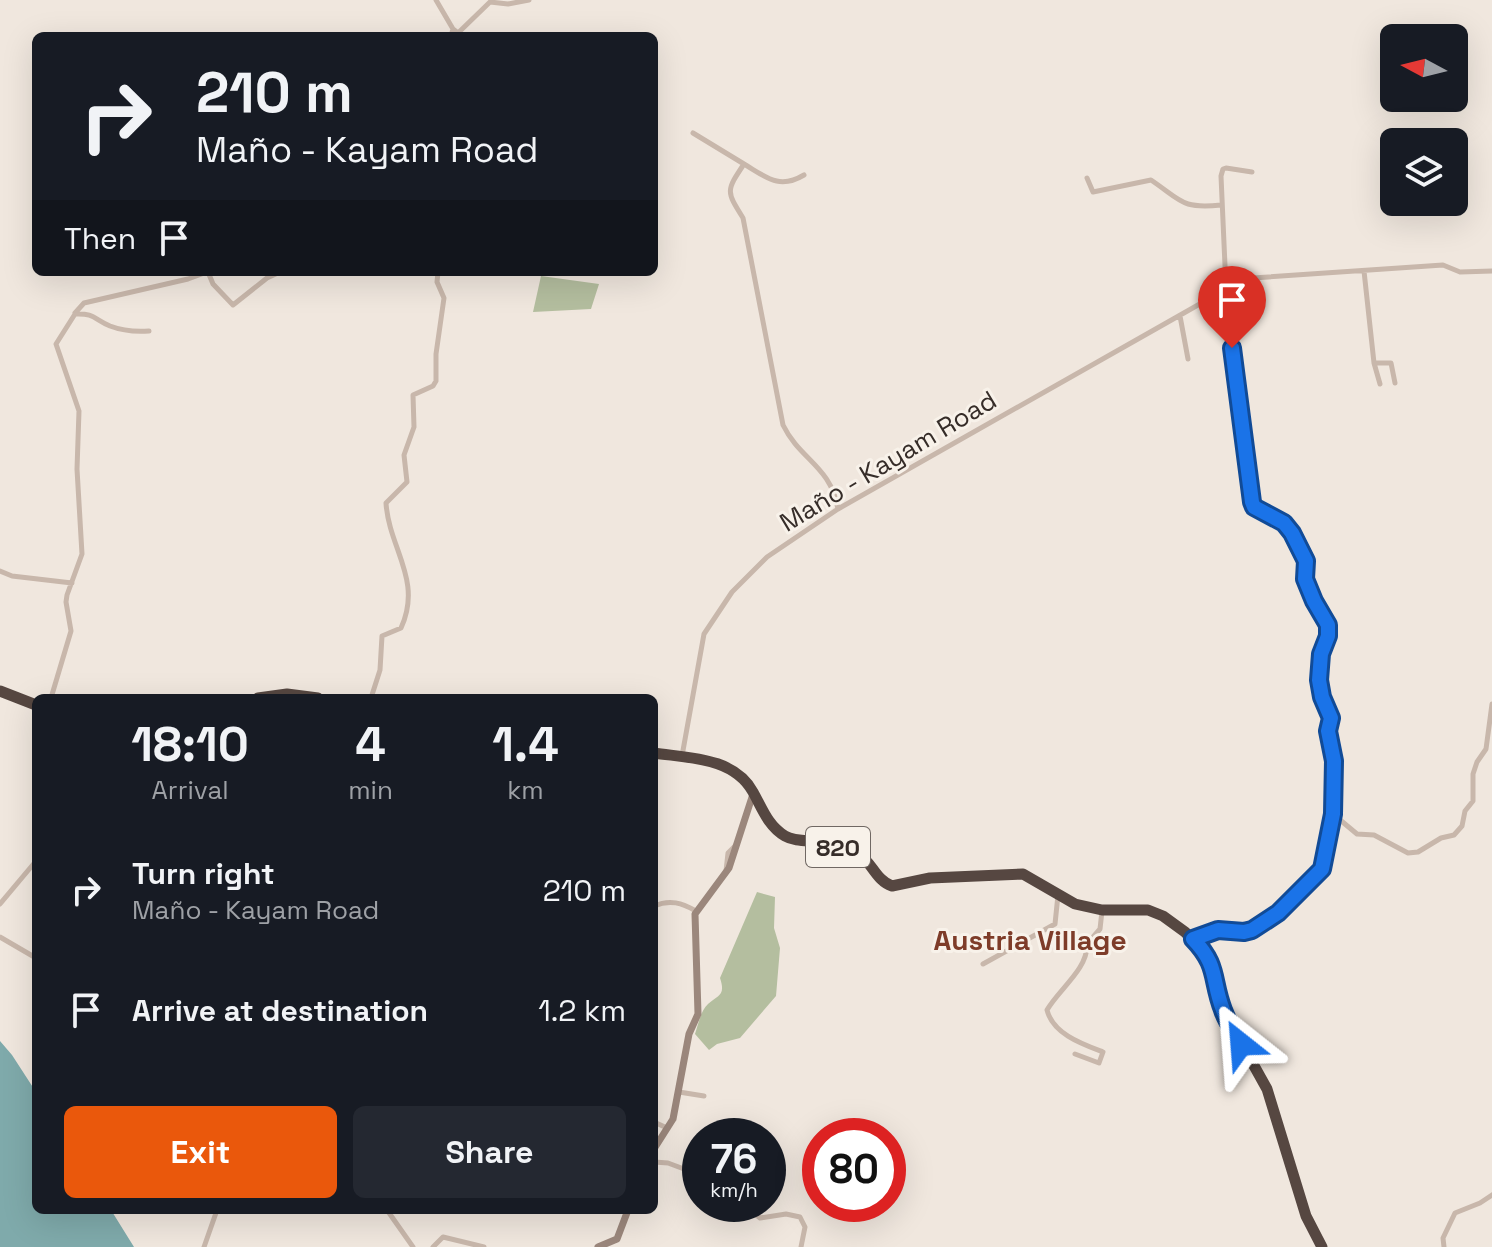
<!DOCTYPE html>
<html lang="en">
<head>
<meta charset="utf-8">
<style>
	:root { --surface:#171b24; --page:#242831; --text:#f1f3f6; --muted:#9ea1a6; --accent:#ea580c }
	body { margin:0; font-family:"Space Grotesk",sans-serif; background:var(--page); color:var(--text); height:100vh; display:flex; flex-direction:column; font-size:30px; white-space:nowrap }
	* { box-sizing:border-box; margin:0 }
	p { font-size:26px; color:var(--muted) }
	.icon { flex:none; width:44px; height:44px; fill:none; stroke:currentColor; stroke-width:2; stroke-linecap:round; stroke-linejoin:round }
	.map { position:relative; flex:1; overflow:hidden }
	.panel { position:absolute; left:32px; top:694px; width:626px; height:520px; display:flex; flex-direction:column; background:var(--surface); border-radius:12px; box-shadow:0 8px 32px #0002 }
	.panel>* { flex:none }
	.banner { position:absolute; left:32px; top:32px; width:626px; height:244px; border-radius:12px; box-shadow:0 8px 32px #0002; background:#171b24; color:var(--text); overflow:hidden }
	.needle { width:52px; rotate:277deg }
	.buttons { position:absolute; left:1380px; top:24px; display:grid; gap:16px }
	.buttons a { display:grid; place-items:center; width:88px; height:88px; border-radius:12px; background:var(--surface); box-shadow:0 8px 32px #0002; font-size:40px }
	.speed { position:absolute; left:682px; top:1118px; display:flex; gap:16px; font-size:40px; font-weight:700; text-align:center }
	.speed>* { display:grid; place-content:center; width:104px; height:104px; border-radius:50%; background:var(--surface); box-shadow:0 8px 32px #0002; line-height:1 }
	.speed small { font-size:20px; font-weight:400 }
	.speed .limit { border:12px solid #d22; background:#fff; color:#111 }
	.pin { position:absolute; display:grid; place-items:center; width:68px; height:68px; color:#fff; margin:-82px -34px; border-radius:50% 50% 50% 0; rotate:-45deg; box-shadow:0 0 8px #0007 }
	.pin .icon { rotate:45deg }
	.me { position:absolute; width:88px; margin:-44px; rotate:332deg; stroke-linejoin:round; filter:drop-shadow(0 0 6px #0008) }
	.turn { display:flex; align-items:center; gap:28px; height:168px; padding:0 32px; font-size:36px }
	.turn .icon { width:104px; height:104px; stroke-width:2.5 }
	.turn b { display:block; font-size:56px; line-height:68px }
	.then { display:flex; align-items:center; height:76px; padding:0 32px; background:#0003; gap:16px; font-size:30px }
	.eta { display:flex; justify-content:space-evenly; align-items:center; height:136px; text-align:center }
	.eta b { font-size:48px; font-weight:700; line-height:56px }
	.primary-button { display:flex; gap:16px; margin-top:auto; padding:16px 32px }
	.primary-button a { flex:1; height:92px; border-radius:12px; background:var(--accent); color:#fff; font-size:32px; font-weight:700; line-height:92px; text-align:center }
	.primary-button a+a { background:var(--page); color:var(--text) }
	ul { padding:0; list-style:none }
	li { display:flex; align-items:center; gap:24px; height:120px; padding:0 32px }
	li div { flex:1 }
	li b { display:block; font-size:30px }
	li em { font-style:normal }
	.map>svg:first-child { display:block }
	.green { fill:#b4be9f }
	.water { fill:#7faaab }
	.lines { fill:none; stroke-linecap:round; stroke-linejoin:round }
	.street { stroke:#c8b7ab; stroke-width:5 }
	.secondary { stroke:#9b877c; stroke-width:7 }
	.highway { stroke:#564741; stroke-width:11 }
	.route-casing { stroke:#114b97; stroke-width:20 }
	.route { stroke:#1a73e8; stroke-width:14 }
	.labels { text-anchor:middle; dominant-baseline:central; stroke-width:6; stroke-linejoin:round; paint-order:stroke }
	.shield { fill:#f8f2ea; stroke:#706863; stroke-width:2 }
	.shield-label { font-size:24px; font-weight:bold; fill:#362d29 }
	.street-label { font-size:26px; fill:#362d29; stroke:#f8f2ea }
	.neighbourhood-label { font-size:28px; font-weight:bold; fill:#7e3c29; stroke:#f8f2ea }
</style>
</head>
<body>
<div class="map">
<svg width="1492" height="1247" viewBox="0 0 1492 1247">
	<rect width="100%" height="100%" fill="#f0e7de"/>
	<path class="green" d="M 541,276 L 599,284 L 591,309 L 533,312 Z
		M 757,892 L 775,897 L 774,928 L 780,948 L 776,996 L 740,1038 L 717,1044 L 709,1050 L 695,1034 C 698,1025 701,1010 708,1004 C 718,995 726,996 720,978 Z"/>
	<path class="water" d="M 0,1041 L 12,1055 L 36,1092 L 36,1210 L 111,1210 L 134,1247 L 0,1247 Z"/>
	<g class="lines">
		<path class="street" d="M 436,0 L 453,29 L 451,36
			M 453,29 L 458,33 L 490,2 L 508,4 L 529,0
			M 693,133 L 744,164
			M 804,175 C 779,190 766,177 744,164 C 726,191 726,191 743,218 L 783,425 C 800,460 831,466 838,509
			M 1087,178 L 1093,192 L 1151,180 C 1182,201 1181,209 1221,205
			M 1364,271 L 1374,363 L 1391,363 L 1395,383
			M 208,272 L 213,284 L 233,305 L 267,278 L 280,272
			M 294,272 L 298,272
			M 75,313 L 84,303 L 188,279 L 207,272
			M 1180,316 L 1188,359
			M 1374,363 L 1380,384
			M 0,571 L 12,576 L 72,583
			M 51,698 L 71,631 L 66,602 L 67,595 L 82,554 L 77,469 L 79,411 L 56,344 L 75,314 C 94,313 94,319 110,326 C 123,331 135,332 149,331
			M 371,698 L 380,670 L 382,636 L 401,628 C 423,580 389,549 386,503 L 407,482 L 404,455 L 414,427 L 413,395 L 433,386 L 436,381 L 436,354 L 444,298 L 437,282 L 438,272
			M 682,756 L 704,634 L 732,592 L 767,557 L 838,509 L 1235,284 L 1253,278 L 1443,265 L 1460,272 L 1492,271
			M 1333,814 L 1357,834 L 1374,835 L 1408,853 L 1418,852 L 1441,838 L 1454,835 L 1462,826 L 1465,811 L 1473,801 L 1473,774 L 1477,762 L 1486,749 L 1492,704
			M 726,871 L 728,853 L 736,845
			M 0,904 L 36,861
			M 654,906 C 670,899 682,903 696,911
			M 0,937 L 36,958
			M 1193,939 L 1218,930 L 1244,932 L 1252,930 L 1278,913 L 1322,869 L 1333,814 L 1334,761 L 1328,731 L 1331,718 L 1322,697 L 1319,680 L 1321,654 L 1328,636 L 1328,625 L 1314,601 L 1305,579 L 1306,564 L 1303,552 L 1292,533 L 1284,523 L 1254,507 L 1252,502 L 1226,288 L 1221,176 L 1223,169 L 1226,168 L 1252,172
			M 983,964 L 1055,924 L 1058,895
			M 1075,1054 L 1099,1063 L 1103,1052 C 1082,1044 1053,1034 1047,1010 C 1059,989 1088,969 1087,944 L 1100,929 L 1102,911
			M 679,1092 L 704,1096
			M 654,1122 L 667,1128
			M 654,1162 L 668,1163 L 700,1175
			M 742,1204 L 760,1218 L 786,1214 L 800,1217 L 805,1227 L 801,1247
			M 387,1210 L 413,1247
			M 204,1247 L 217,1210
			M 433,1247 L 443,1237 L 484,1247
			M 1444,1247 L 1443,1238 L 1455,1213 L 1480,1203 L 1492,1195"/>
		<path class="secondary" d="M 654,1149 L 673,1119 L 689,1034 L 698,1014 L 695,914 L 729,868 L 753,794
			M 598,1247 L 617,1239 L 628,1210"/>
		<path class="highway" d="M 0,691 L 36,705
			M 258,698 L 287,694 L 318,698
			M 654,753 C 688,758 734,757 753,792 C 762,808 768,826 785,836 C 795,842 810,840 822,842 C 833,843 847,848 857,853 C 872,861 875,880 892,886 L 930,878 L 1023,874 L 1075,904 L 1102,910 L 1148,910 L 1163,916 L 1185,932 L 1206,953 L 1214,970 L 1223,1010 L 1267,1089 L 1306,1216 L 1322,1247"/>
	</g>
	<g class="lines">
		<g class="route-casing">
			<path id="route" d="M 1232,348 L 1252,502 L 1254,507 L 1284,523 L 1292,533 L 1306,561 L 1305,579 L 1314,601 L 1328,625 L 1328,636 L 1321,654 L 1319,680 L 1322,697 L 1331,718 L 1328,731 L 1334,761 L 1333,814 L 1322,869 L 1278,913 L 1252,930 L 1244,932 L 1218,930 L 1193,939 C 1219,966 1211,979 1223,1010 C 1227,1022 1235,1033 1241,1044"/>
		</g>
		<use href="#route" class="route"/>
	</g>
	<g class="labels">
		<rect class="shield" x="806" y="827" width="64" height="40" rx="6"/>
		<g class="shield-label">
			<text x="838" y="847">820</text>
		</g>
		<g class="street-label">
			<text transform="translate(888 461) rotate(-31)">Maño - Kayam Road</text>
		</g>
		<g class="neighbourhood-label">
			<text x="1030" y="940">Austria Village</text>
		</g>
	</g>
</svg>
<div class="buttons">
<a><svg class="needle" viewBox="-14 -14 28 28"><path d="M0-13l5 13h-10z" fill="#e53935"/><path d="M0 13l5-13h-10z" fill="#9ea1a6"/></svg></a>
<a><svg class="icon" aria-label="layers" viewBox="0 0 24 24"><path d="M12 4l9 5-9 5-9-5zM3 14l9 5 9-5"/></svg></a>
</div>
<div class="speed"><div>76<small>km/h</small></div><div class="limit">80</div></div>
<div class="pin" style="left:1232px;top:348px;background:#d93025"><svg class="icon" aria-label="arrive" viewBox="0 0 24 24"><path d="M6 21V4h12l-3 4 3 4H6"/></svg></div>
<svg class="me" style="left:1241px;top:1044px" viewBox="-20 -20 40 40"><path d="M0-17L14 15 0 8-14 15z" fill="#1a73e8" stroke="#fff" stroke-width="4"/></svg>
<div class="banner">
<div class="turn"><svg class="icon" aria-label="right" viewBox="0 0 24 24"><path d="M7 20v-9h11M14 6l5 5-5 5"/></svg><div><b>210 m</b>Maño - Kayam Road</div></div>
<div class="then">Then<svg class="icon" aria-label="arrive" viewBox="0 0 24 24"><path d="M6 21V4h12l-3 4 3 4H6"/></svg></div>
</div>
<section class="panel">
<div class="eta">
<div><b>18:10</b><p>Arrival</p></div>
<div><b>4</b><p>min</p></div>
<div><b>1.4</b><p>km</p></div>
</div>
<ul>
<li><svg class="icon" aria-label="right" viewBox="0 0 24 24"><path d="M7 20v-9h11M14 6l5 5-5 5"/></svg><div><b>Turn right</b><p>Maño - Kayam Road</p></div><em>210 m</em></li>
<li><svg class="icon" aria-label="arrive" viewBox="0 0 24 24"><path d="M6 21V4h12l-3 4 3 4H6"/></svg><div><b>Arrive at destination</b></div><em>1.2 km</em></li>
</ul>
<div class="primary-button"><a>Exit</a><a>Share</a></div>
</section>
</div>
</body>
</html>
